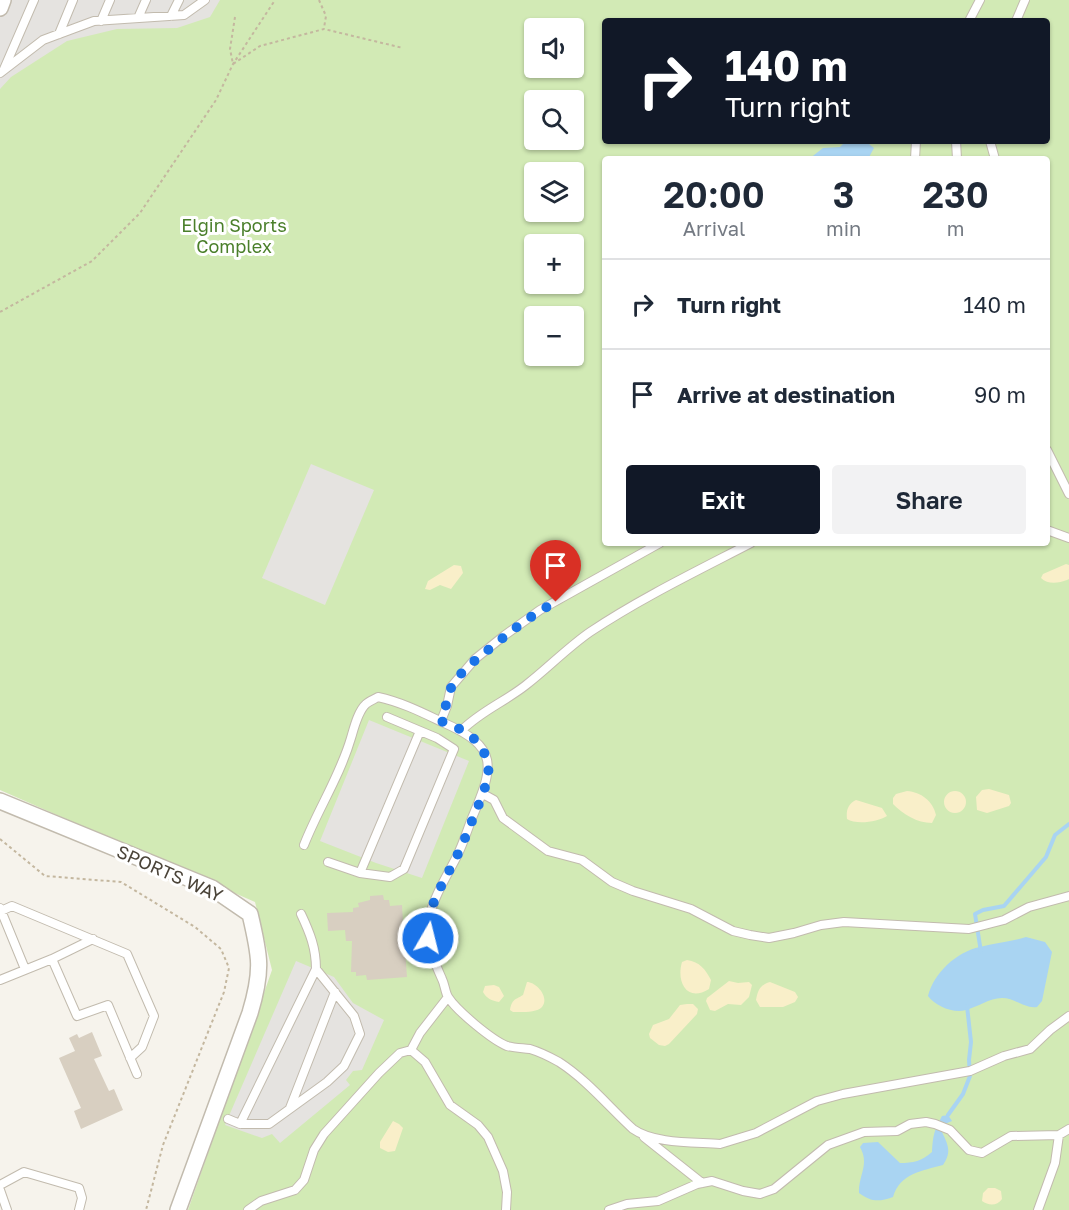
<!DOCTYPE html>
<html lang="en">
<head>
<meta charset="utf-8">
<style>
	:root { --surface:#fff; --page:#f2f2f3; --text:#1f2937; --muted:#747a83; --line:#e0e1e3; --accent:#111827 }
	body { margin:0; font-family:"Golos Text",sans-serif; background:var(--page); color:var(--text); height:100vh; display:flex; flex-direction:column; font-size:22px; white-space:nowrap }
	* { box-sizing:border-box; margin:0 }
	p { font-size:20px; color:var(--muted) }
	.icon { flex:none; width:33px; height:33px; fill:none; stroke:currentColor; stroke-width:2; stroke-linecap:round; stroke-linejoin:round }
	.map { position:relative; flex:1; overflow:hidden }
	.side { position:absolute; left:602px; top:156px; width:448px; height:390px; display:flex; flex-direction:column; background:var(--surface); border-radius:6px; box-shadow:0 2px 4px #0004 }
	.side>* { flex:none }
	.hud { position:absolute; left:602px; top:18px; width:448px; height:126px; border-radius:6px; box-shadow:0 2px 4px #0004; background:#111827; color:#fff; overflow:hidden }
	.controls { position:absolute; left:524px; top:18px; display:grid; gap:12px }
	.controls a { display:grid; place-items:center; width:60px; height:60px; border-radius:6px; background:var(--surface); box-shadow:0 2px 4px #0004; font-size:30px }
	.pin { position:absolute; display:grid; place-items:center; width:51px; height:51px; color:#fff; margin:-62px -26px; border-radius:50% 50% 50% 0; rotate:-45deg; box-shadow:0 0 6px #0007 }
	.pin .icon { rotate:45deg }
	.me { position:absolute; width:66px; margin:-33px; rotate:8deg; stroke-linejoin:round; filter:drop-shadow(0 0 4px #0008) }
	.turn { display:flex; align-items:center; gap:21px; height:126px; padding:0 24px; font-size:27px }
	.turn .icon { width:78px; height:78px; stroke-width:2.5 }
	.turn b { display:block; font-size:42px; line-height:51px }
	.eta { display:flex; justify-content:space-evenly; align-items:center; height:102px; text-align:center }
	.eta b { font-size:36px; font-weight:600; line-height:42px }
	.action { display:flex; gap:12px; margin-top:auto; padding:12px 24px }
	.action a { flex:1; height:69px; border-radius:6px; background:var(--accent); color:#fff; font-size:24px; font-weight:600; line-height:69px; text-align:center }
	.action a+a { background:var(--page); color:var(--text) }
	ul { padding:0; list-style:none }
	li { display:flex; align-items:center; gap:18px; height:90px; padding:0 24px; border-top:2px solid var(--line) }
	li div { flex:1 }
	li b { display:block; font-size:22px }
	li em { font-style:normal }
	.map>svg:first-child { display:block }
	.green { fill:#d2eab5; fill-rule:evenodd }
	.sand { fill:#f9efc9 }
	.parking { fill:#e5e3e0 }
	.water { fill:#a9d4f2 }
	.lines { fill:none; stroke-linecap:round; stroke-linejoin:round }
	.stream { stroke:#a9d4f2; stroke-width:4 }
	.building { fill:#d8cfc1 }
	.lane-casing { stroke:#c2bbae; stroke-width:10 }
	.street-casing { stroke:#c2bbae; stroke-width:18 }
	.path { stroke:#c4b79f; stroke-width:2; stroke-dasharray:3 3; stroke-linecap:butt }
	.lane { stroke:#fff; stroke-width:8 }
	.street { stroke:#fff; stroke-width:15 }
	.route { stroke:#1a73e8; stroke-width:10; stroke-dasharray:0 18 }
	.labels { text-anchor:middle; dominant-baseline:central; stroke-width:6; stroke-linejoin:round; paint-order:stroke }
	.park-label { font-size:18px; fill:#4a7f2a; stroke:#fff }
	.street-label { font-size:18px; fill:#4b4439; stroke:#fff }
</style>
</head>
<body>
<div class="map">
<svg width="1069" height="1210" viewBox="0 0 1069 1210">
	<rect width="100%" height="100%" fill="#f6f3ec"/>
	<path class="green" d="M 0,0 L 1069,0 L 1069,1210 L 188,1210 L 272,970 L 255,902 L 0,790 ZM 604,21 L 1047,21 L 1047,141 L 604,141 ZM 534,28 L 573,28 L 573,68 L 534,68 ZM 534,100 L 573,100 L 573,140 L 534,140 ZM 604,159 L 1047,159 L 1047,543 L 604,543 ZM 534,172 L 573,172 L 573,212 L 534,212 ZM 534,244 L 573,244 L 573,284 L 534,284 ZM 534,316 L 573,316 L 573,356 L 534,356 Z"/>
	<path class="sand" d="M 1066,564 L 1069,565 L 1069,579 L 1067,580 C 1059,583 1048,585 1041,578 L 1043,574 Z
		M 454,565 L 461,566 L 463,573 L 451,589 L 440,585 L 430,590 L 425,589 L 428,581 Z
		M 989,789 L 1009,795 L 1011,803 L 1009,806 L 987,813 L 977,810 L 976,797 L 982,790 Z
		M944 802a11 11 0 1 1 22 0a11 11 0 1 1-22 0Z
		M 907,791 C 921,792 933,801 936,815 L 932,823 C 917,823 903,814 893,804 L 893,798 L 896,794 Z
		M 856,800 L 882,808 L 887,816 C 878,822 856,825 847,819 C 846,810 848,804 856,800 Z
		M 687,960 C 700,962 705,969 711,980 L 709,989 C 687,1003 676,982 682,962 Z
		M 729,981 L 738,983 L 749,982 L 752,985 L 749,997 L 741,1005 L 728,1004 L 715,1011 L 710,1010 L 706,1001 L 707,998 Z
		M 527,982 C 536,982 550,997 542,1007 C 537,1013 520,1012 513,1012 L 510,1010 C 512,999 515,1000 523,995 Z
		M 770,982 L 795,992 L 798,997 L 795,1002 L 783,1007 L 760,1007 L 756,1000 C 758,990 760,985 770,982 Z
		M 494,985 L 499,987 L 504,996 L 499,1002 C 492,1001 486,998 483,992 L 485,986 Z
		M 687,1004 L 693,1004 L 698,1009 L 697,1014 L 669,1044 L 665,1046 L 659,1045 L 650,1038 L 649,1034 L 653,1025 L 669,1019 L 680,1005 Z
		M 393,1121 L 399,1124 L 403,1128 L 395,1151 L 388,1152 L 380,1148 L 380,1142 Z
		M 988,1188 L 995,1188 L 1001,1191 L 1002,1199 C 997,1206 989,1206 982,1201 L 983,1193 Z"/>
	<path class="parking" d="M 0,0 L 220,0 L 210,17 L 177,28 L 117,29 L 67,41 L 11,77 L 0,89 Z
		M 311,464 L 374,490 L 325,605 L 262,578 Z
		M 369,720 L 469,761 L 422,878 L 376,863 L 320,841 Z
		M 296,961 L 334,977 L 353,1003 L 384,1020 L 362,1070 L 353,1071 L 346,1080 L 350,1085 L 280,1143 L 272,1134 L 262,1138 L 225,1125 Z"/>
	<path class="water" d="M 846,141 L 865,141 L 874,148 L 868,159 L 809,159 L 823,148 L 840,147 Z
		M 1026,937 L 1045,942 L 1052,952 L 1042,1001 L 1037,1007 C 1025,1009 1015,998 1002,998 C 989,998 978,1007 966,1010 C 954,1014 935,1006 928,996 C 934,973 956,952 980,947 C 995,943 1010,942 1026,937 Z
		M 948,1115 L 952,1121 L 945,1124 L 942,1132 C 948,1145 952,1152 943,1165 C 922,1171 900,1173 893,1197 C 879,1202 871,1202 859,1193 C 858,1175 870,1165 860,1147 L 863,1143 L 878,1142 L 900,1163 C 913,1163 922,1161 932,1152 C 933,1135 934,1131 942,1116 Z"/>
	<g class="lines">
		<path class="stream" d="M 981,952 L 975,914 L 983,910 L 1004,906 L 1046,857 L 1055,835 L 1069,824
			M 948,1115 L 963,1094 L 970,1076 L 969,1060 L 971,1042 L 967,1006"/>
	</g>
	<path class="building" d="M 383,895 L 384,900 L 389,900 L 390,906 L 402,905 L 403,922 L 406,922 L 406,936 L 404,936 L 407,977 L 367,980 L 366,975 L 356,976 L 356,972 L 351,972 L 352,941 L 346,941 L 345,930 L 328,931 L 327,913 L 353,912 L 353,908 L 359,907 L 358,903 L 370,900 L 370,896 Z
		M 92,1032 L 102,1056 L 94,1059 L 109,1091 L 114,1089 L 123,1110 L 81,1129 L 74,1111 L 81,1108 L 59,1058 L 75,1051 L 69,1038 L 77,1034 L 79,1038 Z"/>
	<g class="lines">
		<g class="lane-casing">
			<path id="lane" d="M 171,16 L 179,0
				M 138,18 L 146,0
				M 101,21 L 110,0
				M 969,21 L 980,0
				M 1016,21 L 1025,0
				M 59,34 L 73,0
				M 4,69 L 34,0
				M 0,73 L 43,40 L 59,34 L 94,21 L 184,15 L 205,0
				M 956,141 L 957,159
				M 990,141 L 995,159
				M 915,159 L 916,141
				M 1047,450 L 1069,494
				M 1047,530 L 1069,538
				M 441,721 L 447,706 L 451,687 L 475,659 L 505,635 L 540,610 L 660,543
				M 462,730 C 481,711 506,701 526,685 C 548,668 567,648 590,632 C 641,598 697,571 751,543
				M 483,794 L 494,800 L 503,818 L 548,851 L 582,860 L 612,882 L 633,891 L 691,909 L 733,931 L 750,935 L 769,938 L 794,933 L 821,925 L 844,922 L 969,929 L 1004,920 L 1029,907 L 1069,896
				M 304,845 C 318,809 340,776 351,738 C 354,728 358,711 366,704 C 369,701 375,699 378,697 C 401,702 421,712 442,722 C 500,747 494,766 472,818 C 467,831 463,844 457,856 C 447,876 434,896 429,918 C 425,941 433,959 442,979 C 445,985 445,992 448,997 C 457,1011 492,1040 507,1046 C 515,1048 522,1048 530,1049 C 540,1052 550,1057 559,1062 C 587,1080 609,1107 633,1129 C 654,1144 695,1142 720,1144 L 756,1133 L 817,1101 L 843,1094 L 970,1071 L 1004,1056 L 1030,1049 L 1050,1030 L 1069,1016
				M 328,862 L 360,873 L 390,877 L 404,869 L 454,749 L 437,738 L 387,717
				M 360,873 L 420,731
				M 0,908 L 25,969
				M 1,911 L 12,906 L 127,954 L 154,1016 L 142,1047 L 130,1058
				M 52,959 L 93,939
				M 0,980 L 52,959 L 77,1016 L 108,1005 L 137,1074
				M 411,1050 L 425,1062 L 450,1105 L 478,1125 L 488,1137 L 503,1171 L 507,1192 L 506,1210
				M 290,1108 L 335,992
				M 228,1119 L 240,1124 L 316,969 C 316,948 310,933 301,914
				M 240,1124 L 269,1124 L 327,1082 L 344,1066 L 360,1034 L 354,1016 L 316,969
				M 644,1137 L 702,1183
				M 0,1185 L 24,1172 L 79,1188 L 82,1198 L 79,1210
				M 0,1190 L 7,1210
				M 248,1210 L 261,1201 L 295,1190 L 304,1180 L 314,1150 L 324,1134 L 379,1073 L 400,1053 L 411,1050 L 420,1033 L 448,997
				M 609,1210 L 627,1204 L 658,1201 L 697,1184 L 712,1181 L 743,1191 L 760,1194 L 774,1189 L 828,1145 L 864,1132 L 897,1131 L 910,1124 L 926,1122 L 935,1124 L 950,1130 L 969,1150 L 982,1153 L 1011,1136 L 1059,1135 L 1069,1129
				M 1038,1210 L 1055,1163 L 1059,1135"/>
		</g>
		<g class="street-casing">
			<path id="street" d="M 0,8 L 3,0
				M 0,801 L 212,888 L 250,914 C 260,956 263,970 250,1013 L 178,1210"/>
		</g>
		<path class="path" d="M 319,0 L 326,16 L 324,28
			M 235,17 L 230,49 L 233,64 L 260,46 L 324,29 L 403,48
			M 0,312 L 92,261 L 140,213 L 216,100 L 233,64 L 275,0
			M 0,839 L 45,876 L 121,882 L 195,927 L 221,949 L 229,968 L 224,992 L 163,1145 L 146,1210"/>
		<use href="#lane" class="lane"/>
		<use href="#street" class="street"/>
	</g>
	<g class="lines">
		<path class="route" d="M 428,938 L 429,919 L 435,898 L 461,848 L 483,794 L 489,774 L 486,756 L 477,741 L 462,730 L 441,721 C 445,712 448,693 452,686 C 460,672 475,660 488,650 C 510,632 531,615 556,602"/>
	</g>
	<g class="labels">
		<g class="park-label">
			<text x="234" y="225">Elgin Sports<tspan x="234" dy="21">Complex</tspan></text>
		</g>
		<g class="street-label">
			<text transform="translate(170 873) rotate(24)">SPORTS WAY</text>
		</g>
	</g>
</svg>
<div class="controls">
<a><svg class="icon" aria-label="sound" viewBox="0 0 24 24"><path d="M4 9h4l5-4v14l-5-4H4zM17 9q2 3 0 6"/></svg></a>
<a><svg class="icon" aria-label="search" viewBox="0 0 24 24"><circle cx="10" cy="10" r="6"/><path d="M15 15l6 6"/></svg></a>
<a><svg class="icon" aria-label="layers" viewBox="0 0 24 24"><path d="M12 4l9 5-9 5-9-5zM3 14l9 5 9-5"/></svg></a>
<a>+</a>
<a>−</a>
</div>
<div class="pin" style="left:556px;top:602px;background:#d93025"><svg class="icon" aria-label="arrive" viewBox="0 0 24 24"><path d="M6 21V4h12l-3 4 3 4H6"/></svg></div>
<svg class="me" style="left:428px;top:938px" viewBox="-20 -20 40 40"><circle r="17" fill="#1a73e8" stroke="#fff" stroke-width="3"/><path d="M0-11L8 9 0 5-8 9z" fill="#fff"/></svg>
<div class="hud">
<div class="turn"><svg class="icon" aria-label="right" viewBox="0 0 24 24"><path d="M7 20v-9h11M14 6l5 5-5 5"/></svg><div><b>140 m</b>Turn right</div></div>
</div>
<section class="side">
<div class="eta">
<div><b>20:00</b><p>Arrival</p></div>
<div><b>3</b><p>min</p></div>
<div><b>230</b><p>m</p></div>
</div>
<ul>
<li><svg class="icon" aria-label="right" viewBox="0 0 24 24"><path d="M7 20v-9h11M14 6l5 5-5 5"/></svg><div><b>Turn right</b></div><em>140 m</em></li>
<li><svg class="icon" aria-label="arrive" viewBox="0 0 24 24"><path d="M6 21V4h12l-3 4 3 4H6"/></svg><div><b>Arrive at destination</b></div><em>90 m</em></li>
</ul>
<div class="action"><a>Exit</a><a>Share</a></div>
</section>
</div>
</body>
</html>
